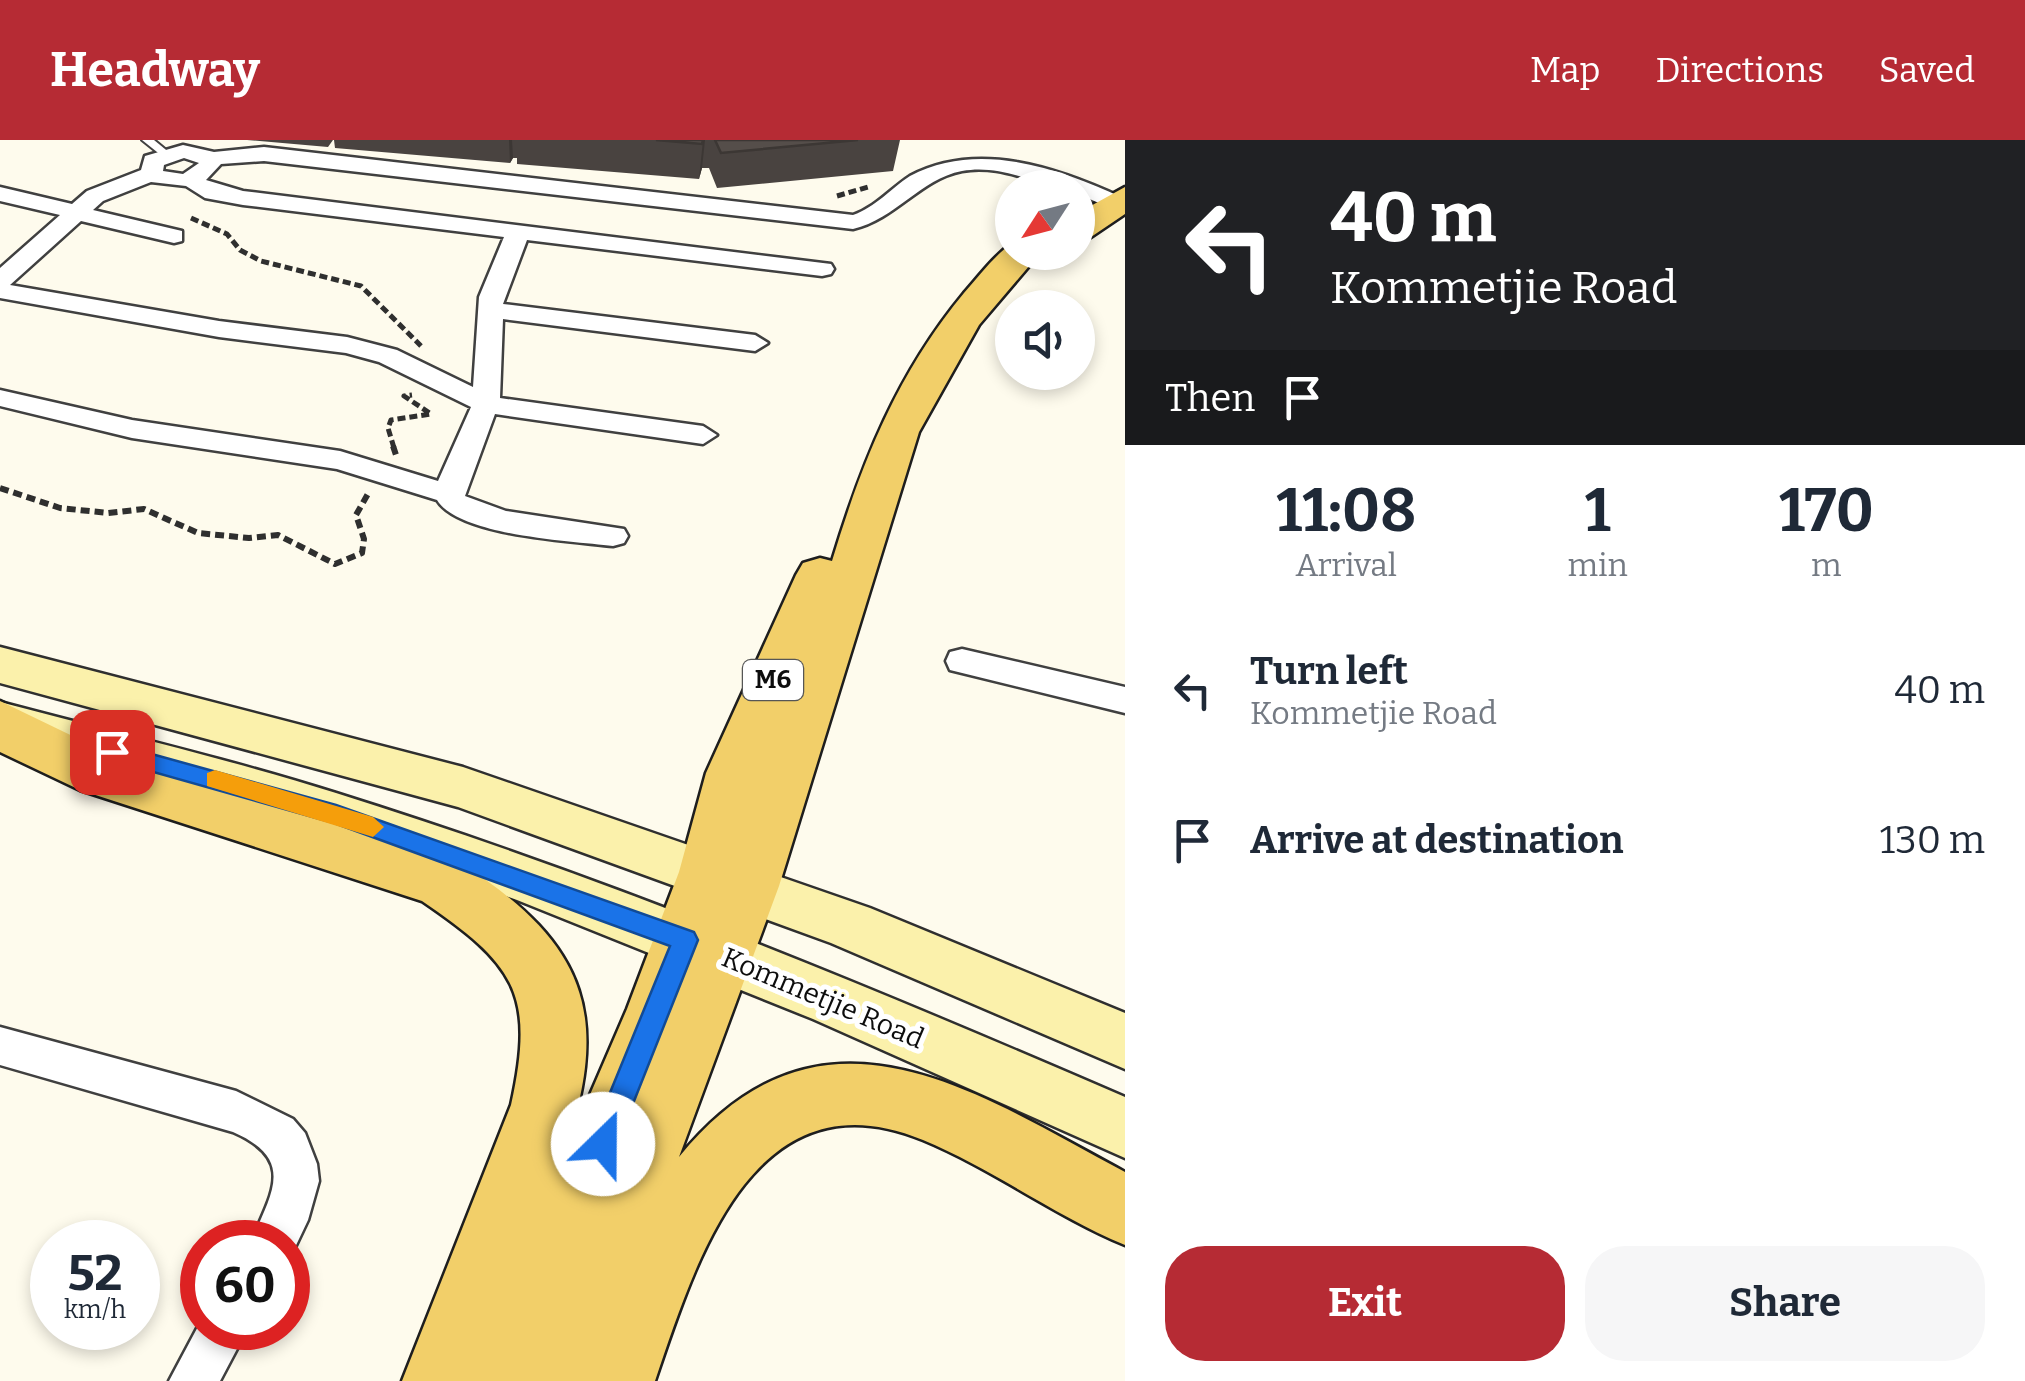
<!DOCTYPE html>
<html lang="en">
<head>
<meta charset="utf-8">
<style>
	:root { --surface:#fff; --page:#f6f6f7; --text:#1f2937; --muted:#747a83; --accent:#b62b34 }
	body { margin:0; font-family:Bitter,serif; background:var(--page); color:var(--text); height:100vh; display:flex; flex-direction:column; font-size:38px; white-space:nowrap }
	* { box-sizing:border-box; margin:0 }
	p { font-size:32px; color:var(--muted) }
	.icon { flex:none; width:55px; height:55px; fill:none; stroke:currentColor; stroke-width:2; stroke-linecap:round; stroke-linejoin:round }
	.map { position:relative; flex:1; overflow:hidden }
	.panel { display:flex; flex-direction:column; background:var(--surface); width:900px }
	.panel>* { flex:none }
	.hud { background:#202124; color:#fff; overflow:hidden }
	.needle { width:65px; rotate:234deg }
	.buttons { position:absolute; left:995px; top:30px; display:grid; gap:20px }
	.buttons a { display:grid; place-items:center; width:100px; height:100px; border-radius:50%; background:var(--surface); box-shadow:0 5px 15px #0003; font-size:50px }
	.speed { position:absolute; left:30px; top:1080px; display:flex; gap:20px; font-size:50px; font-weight:700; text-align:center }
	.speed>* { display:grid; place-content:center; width:130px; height:130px; border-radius:50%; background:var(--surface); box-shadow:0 5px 15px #0003; line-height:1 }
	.speed small { font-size:25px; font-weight:400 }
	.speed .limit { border:15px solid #d22; background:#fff; color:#111 }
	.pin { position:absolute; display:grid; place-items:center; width:85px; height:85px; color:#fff; margin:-42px; border-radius:20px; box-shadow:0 5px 15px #0006 }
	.me { position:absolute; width:110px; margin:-55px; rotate:23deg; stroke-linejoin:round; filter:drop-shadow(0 0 8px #0008) }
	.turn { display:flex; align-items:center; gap:35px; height:210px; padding:0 40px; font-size:45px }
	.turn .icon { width:130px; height:130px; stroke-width:2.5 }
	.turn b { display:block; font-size:70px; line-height:85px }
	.then { display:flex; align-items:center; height:95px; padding:0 40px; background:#0003; gap:20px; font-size:38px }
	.eta { display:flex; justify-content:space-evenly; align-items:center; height:170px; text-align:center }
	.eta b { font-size:60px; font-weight:700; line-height:70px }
	.cta { display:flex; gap:20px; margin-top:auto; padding:20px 40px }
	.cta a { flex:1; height:115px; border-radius:40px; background:var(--accent); color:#fff; font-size:40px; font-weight:700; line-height:115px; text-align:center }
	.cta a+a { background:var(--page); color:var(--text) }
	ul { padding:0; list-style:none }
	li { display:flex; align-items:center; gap:30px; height:150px; padding:0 40px }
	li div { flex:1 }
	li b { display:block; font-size:38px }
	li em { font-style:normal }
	header { display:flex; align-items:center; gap:60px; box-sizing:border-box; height:140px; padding:0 50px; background:var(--accent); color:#fff }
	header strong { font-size:48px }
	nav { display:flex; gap:55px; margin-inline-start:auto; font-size:35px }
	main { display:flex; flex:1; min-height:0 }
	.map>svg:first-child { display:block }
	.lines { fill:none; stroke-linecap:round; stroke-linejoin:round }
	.service-casing { stroke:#404040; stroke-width:4 }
	.minor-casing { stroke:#404040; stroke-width:5 }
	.secondary-casing { stroke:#2f2f2f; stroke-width:5 }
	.primary-casing { stroke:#1e1e1e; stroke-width:5 }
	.path-far1 { stroke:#2f2f2f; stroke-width:5; stroke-dasharray:8 4; stroke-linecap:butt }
	.path { stroke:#2f2f2f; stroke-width:6; stroke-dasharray:9 5; stroke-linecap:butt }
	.service { fill:#fff; fill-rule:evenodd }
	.minor { fill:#fff; fill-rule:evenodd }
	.secondary { fill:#fbf1ab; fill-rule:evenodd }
	.primary { fill:#f2cf69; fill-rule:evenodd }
	.wall { fill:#494340 }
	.shaded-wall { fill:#3c3734 }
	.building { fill:#554e4a; stroke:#3c3734; stroke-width:2.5 }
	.route { fill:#1a73e8; stroke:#114b97; stroke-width:2.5 }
	.slow { fill:#f59e0b }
	.labels { text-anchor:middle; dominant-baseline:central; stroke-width:10; stroke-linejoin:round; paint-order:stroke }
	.shield { fill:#fff; stroke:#565656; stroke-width:2.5 }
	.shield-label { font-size:25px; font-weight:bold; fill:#0d0d0d }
	.street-label { font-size:28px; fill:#0d0d0d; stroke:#fff }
</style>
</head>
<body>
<header>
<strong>Headway</strong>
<nav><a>Map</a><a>Directions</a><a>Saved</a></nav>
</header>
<main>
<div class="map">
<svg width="1125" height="1241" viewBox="0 0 1125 1241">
	<rect width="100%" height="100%" fill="#fefbed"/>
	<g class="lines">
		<g class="service-casing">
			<path id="service" d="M 142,0 L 154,0 L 171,14 L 162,16 Z"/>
		</g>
		<g class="minor-casing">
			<path id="minor" d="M 183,5 L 214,12 L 264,7 L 853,75 C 876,67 890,49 910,36 C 978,0 1058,28 1123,58 L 1125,65 L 1115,70 L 1078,54 L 1078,48 C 1038,48 1004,23 962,31 C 920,39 896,79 853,89 L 264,21 L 221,24 L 206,40 L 243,51 L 831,124 L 834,129 L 831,134 L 822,136 L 527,100 L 503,164 L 755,195 L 768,203 L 755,211 L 503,179 L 500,258 L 703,286 L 717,295 L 703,304 L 495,274 L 465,356 L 506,371 L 624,389 L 628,396 L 624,403 L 613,406 C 572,401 459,396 437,360 L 337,329 L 132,298 L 0,266 L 0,250 L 132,280 L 340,311 L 438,341 L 471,267 L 379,222 L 346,213 L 219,197 L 0,158 L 0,128 L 60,75 L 0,61 L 0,47 L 72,64 L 87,51 L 141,30 L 145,16 ZM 184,18 L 199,23 L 183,34 L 163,31 L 164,25 ZM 151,42 L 186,46 L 205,58 L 243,65 L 504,97 L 479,157 L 473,247 L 397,210 L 347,197 L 219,181 L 10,145 L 81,81 L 174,103 L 182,101 L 182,91 L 93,70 L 103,61 Z
				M 962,509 L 1125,547 L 1125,573 L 950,530 L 946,521 L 950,512 Z
				M 0,887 L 236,951 L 293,979 L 305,993 L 317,1024 L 319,1041 L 308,1080 L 290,1118 L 288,1102 L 251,1102 C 271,1053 297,1020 233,992 L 0,925 Z
				M 202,1179 L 202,1188 L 248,1188 L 220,1241 L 169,1241 Z"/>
		</g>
		<g class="secondary-casing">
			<path id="secondary" d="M 0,507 L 463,627 L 870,768 L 1125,873 L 1125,929 L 831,803 L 458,667 L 0,543 Z
				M 0,562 C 112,592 225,618 336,653 C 605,737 866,845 1125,957 L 1125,1018 L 813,879 L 517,760 L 295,682 L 0,600 Z"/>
		</g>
		<g class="primary-casing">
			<path id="primary" d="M 1125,47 L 1125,74 L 1091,97 L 1078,100 L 1078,73 Z
				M 1012,103 L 1012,112 L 1041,112 L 979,185 L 919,292 L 779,746 L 679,1017 C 819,845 969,948 1125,1032 L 1125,1105 C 1055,1076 993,1029 923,1000 C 754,930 696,1120 655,1241 L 402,1241 L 511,965 C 536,852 514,824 422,761 L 80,650 L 0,612 L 0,561 L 116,617 L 462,724 C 590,806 612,879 561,1022 L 627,869 L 679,732 L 706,633 L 796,435 L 803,423 L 820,418 L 832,421 C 862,322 897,234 964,153 C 979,136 994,116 1012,103 Z"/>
		</g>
		<path class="path-far1" d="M 837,56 L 868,47
			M 191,78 L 227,94 L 240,110 L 261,121 L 361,146 L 421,206
			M 394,308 L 388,288 L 391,280 L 431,274 L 404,256 L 412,255"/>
		<path class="path" d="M 393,306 L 396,315
			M 0,348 L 60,368 L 108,373 L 144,369 L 198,393 L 249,398 L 278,395 L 335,424 L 362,413 L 364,399 L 356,375 L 369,352"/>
		<use href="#service" class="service"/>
		<use href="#minor" class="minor"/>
		<use href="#secondary" class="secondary"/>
		<use href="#primary" class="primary"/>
	</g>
	<path class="wall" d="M 247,0 L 333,0 L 328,7 Z
		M 334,0 L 900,0 L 893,31 L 717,48 L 709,28 L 702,28 L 699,39 L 517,24 L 517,18 L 513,18 L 510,23 L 335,8 Z"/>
	<path class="shaded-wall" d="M 509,0 L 512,0 L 513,18 L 510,23 Z
		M 703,0 L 705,0 L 702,28 L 699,39 Z"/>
	<path class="building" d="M 656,0 L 703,0 L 702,4 Z
		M 715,0 L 858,0 L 721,13 Z"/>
	<path class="route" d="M 112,603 L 336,665 L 694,792 L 698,800 L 613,1014 L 603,1018 L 593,1014 L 589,1004 L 670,806 L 334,683 L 104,618 L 101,612 Z"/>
	<path class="slow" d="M 215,630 L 373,677 L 384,687 L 373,697 L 207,646 L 207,633 Z"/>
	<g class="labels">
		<rect class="shield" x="743" y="520" width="60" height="40" rx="8"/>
		<g class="shield-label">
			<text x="773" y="540">M6</text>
		</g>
		<g class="street-label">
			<text transform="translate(823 858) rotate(23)">Kommetjie Road</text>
		</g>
	</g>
</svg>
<div class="buttons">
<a><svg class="needle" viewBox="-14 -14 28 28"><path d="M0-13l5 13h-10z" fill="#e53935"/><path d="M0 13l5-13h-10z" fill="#747a83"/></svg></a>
<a><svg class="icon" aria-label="sound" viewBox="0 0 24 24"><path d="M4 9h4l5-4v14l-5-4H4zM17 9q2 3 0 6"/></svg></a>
</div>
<div class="speed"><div>52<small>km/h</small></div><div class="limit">60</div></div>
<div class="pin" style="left:112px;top:612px;background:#d93025"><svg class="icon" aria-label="arrive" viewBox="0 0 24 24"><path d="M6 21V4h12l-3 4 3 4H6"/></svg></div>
<svg class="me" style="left:603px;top:1004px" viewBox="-20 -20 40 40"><circle r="19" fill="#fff"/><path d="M0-13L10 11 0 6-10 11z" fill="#1a73e8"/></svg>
</div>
<section class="panel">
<div class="hud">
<div class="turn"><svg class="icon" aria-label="left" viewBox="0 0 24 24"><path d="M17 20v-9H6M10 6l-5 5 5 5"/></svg><div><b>40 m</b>Kommetjie Road</div></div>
<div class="then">Then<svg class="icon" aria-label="arrive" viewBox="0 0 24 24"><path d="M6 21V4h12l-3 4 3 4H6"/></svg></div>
</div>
<div class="eta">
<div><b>11:08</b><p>Arrival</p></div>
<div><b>1</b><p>min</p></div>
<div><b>170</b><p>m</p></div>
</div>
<ul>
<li><svg class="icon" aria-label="left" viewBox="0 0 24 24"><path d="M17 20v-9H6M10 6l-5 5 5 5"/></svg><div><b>Turn left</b><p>Kommetjie Road</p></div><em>40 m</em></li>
<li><svg class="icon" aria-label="arrive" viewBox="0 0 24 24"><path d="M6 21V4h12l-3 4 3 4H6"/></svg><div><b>Arrive at destination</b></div><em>130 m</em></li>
</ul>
<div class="cta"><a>Exit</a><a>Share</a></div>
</section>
</main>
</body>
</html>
